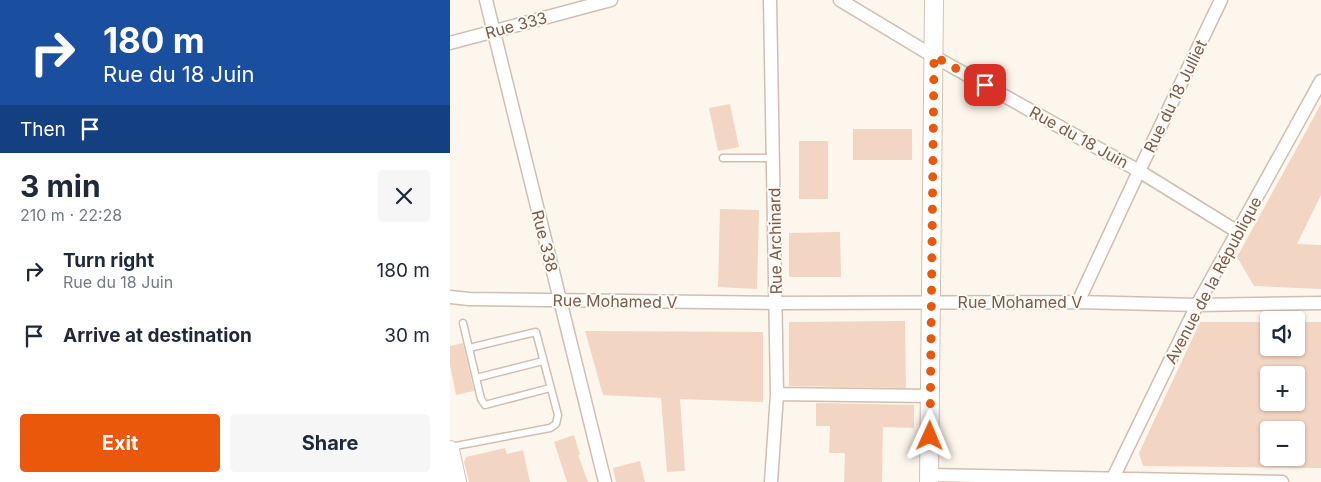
<!DOCTYPE html>
<html lang="en">
<head>
<meta charset="utf-8">
<style>
	:root { --surface:#fff; --page:#f6f6f7; --text:#1f2937; --muted:#747a83; --accent:#ea580c }
	body { margin:0; font-family:Inter,sans-serif; background:var(--page); color:var(--text); height:100vh; display:flex; flex-direction:column; font-size:19px; white-space:nowrap }
	* { box-sizing:border-box; margin:0 }
	p { font-size:16px; color:var(--muted) }
	.icon { flex:none; width:28px; height:28px; fill:none; stroke:currentColor; stroke-width:2; stroke-linecap:round; stroke-linejoin:round }
	.map { position:relative; flex:1; overflow:hidden }
	.side { display:flex; flex-direction:column; background:var(--surface); width:450px }
	.side>* { flex:none }
	.banner { background:#1a4fa0; color:#fff; overflow:hidden }
	.controls { position:absolute; left:810px; top:311px; display:grid; gap:10px }
	.controls a { display:grid; place-items:center; width:45px; height:45px; border-radius:5px; background:var(--surface); box-shadow:0 1px 4px #0004; font-size:25px }
	.pin { position:absolute; display:grid; place-items:center; width:42px; height:42px; color:#fff; margin:-21px; border-radius:10px; box-shadow:0 2px 8px #0006 }
	.me { position:absolute; width:55px; margin:-28px; rotate:1deg; stroke-linejoin:round; filter:drop-shadow(0 0 4px #0008) }
	.turn { display:flex; align-items:center; gap:18px; height:105px; padding:0 20px; font-size:22px }
	.turn .icon { width:65px; height:65px; stroke-width:2.5 }
	.turn b { display:block; font-size:35px; line-height:42px }
	.then { display:flex; align-items:center; height:48px; padding:0 20px; background:#0003; gap:10px; font-size:19px }
	.round { display:grid; place-items:center; flex:none; width:52px; height:52px; border-radius:5px; background:var(--page) }
	.headline { display:flex; align-items:center; justify-content:space-between; height:85px; padding:0 20px }
	h1 { font-size:30px; font-weight:700; line-height:38px }
	.button { display:flex; gap:10px; margin-top:auto; padding:10px 20px }
	.button a { flex:1; height:58px; border-radius:5px; background:var(--accent); color:#fff; font-size:20px; font-weight:700; line-height:58px; text-align:center }
	.button a+a { background:var(--page); color:var(--text) }
	ul { padding:0; list-style:none }
	li { display:flex; align-items:center; gap:15px; height:65px; padding:0 20px }
	li div { flex:1 }
	li b { display:block; font-size:19px }
	li em { font-style:normal }
	main { display:flex; flex:1; min-height:0 }
	.map>svg:first-child { display:block }
	.building { fill:#f3d5c3; fill-rule:evenodd }
	.lines { fill:none; stroke-linecap:round; stroke-linejoin:round }
	.lane-casing { stroke:#d1beb0; stroke-width:9 }
	.street-casing { stroke:#d1beb0; stroke-width:15 }
	.secondary-casing { stroke:#d6c0b0; stroke-width:20 }
	.lane { stroke:#fff; stroke-width:6 }
	.street { stroke:#fff; stroke-width:12 }
	.secondary { stroke:#fff; stroke-width:18 }
	.route { stroke:#ea580c; stroke-width:9; stroke-dasharray:0 16.2 }
	.labels { text-anchor:middle; dominant-baseline:central; stroke-width:4; stroke-linejoin:round; paint-order:stroke }
	.street-label { font-size:16px; fill:#7a5c4d; stroke:#fffaf3 }
</style>
</head>
<body>
<main>
<section class="side">
<div class="banner">
<div class="turn"><svg class="icon" aria-label="right" viewBox="0 0 24 24"><path d="M7 20v-9h11M14 6l5 5-5 5"/></svg><div><b>180 m</b>Rue du 18 Juin</div></div>
<div class="then">Then<svg class="icon" aria-label="arrive" viewBox="0 0 24 24"><path d="M6 21V4h12l-3 4 3 4H6"/></svg></div>
</div>
<div class="headline"><div><h1>3 min</h1><p>210 m · 22:28</p></div><a class="round"><svg class="icon" aria-label="close" viewBox="0 0 24 24"><path d="M6 6l12 12M18 6L6 18"/></svg></a></div>
<ul>
<li><svg class="icon" aria-label="right" viewBox="0 0 24 24"><path d="M7 20v-9h11M14 6l5 5-5 5"/></svg><div><b>Turn right</b><p>Rue du 18 Juin</p></div><em>180 m</em></li>
<li><svg class="icon" aria-label="arrive" viewBox="0 0 24 24"><path d="M6 21V4h12l-3 4 3 4H6"/></svg><div><b>Arrive at destination</b></div><em>30 m</em></li>
</ul>
<div class="button"><a>Exit</a><a>Share</a></div>
</section>
<div class="map">
<svg width="871" height="482" viewBox="0 0 871 482">
	<rect width="100%" height="100%" fill="#fdf6ec"/>
	<path class="building" d="M 280,104 L 289,147 L 268,151 L 259,108 Z
		M 871,104 L 871,195 L 847,244 L 871,245 L 871,289 L 804,286 L 787,257 Z
		M 403,129 L 462,129 L 462,160 L 403,160 Z
		M 349,141 L 378,141 L 378,199 L 349,199 Z
		M 270,209 L 309,210 L 307,289 L 268,287 Z
		M 390,232 L 391,277 L 339,277 L 339,233 Z
		M 455,321 L 456,388 L 339,386 L 339,322 Z
		M 750,322 L 819,322 L 819,348 L 846,348 L 846,322 L 871,322 L 871,468 L 693,466 L 689,453 ZM 819,375 L 846,375 L 846,402 L 819,402 ZM 819,430 L 846,430 L 846,458 L 819,458 Z
		M 135,331 L 313,332 L 313,402 L 230,399 L 235,471 L 217,472 L 211,398 L 153,395 Z
		M 13,343 L 24,391 L 6,395 L 0,365 L 0,346 Z
		M 366,403 L 464,405 L 464,428 L 433,427 L 432,482 L 394,482 L 395,453 L 379,453 L 380,426 L 366,426 Z
		M 124,435 L 130,455 L 128,455 L 138,482 L 117,482 L 104,442 Z
		M 55,448 L 57,454 L 73,450 L 80,482 L 19,482 L 14,462 L 16,457 Z
		M 190,461 L 195,482 L 166,482 L 163,468 Z"/>
	<g class="lines">
		<g class="lane-casing">
			<path id="lane" d="M 273,158 L 324,158
				M 13,323 L 31,399 L 35,405 L 100,388
				M 26,378 L 93,361
				M 0,447 L 100,428 L 106,424 L 108,415 L 86,332 L 19,348"/>
		</g>
		<g class="street-casing">
			<path id="street" d="M 36,0 L 155,482
				M 320,0 L 327,394 L 321,482
				M 390,0 L 483,56 L 689,171 L 788,232
				M 0,43 L 161,0
				M 0,297 L 19,299 L 327,303 L 628,302 L 747,305 L 871,303
				M 628,302 L 689,171 L 771,0
				M 327,394 L 480,396
				M 479,475 L 832,482
				M 661,482 L 747,305 L 871,81"/>
		</g>
		<g class="secondary-casing">
			<path id="secondary" d="M 0,450 L 7,482
				M 479,482 L 484,0"/>
		</g>
		<use href="#lane" class="lane"/>
		<use href="#street" class="street"/>
		<use href="#secondary" class="secondary"/>
	</g>
	<g class="lines">
		<path class="route" d="M 480,436 L 484,56 L 535,85"/>
	</g>
	<g class="labels">
		<g class="street-label">
			<text transform="translate(66 25) rotate(-15)">Rue 333</text>
			<text transform="translate(725 96) rotate(-64)">Rue du 18 Julliet</text>
			<text transform="translate(629 137) rotate(29)">Rue du 18 Juin</text>
			<text transform="translate(95 241) rotate(76)">Rue 338</text>
			<text transform="translate(325 241) rotate(-91)">Rue Archinard</text>
			<text transform="translate(763 280) rotate(-62)">Avenue de la République</text>
			<text transform="translate(165 301) rotate(1)">Rue Mohamed V</text>
			<text x="570" y="302">Rue Mohamed V</text>
		</g>
	</g>
</svg>
<div class="controls">
<a><svg class="icon" aria-label="sound" viewBox="0 0 24 24"><path d="M4 9h4l5-4v14l-5-4H4zM17 9q2 3 0 6"/></svg></a>
<a>+</a>
<a>−</a>
</div>
<div class="pin" style="left:535px;top:85px;background:#d93025"><svg class="icon" aria-label="arrive" viewBox="0 0 24 24"><path d="M6 21V4h12l-3 4 3 4H6"/></svg></div>
<svg class="me" style="left:480px;top:436px" viewBox="-20 -20 40 40"><path d="M0-17L14 15 0 8-14 15z" fill="#ea580c" stroke="#fff" stroke-width="4"/></svg>
</div>
</main>
</body>
</html>
